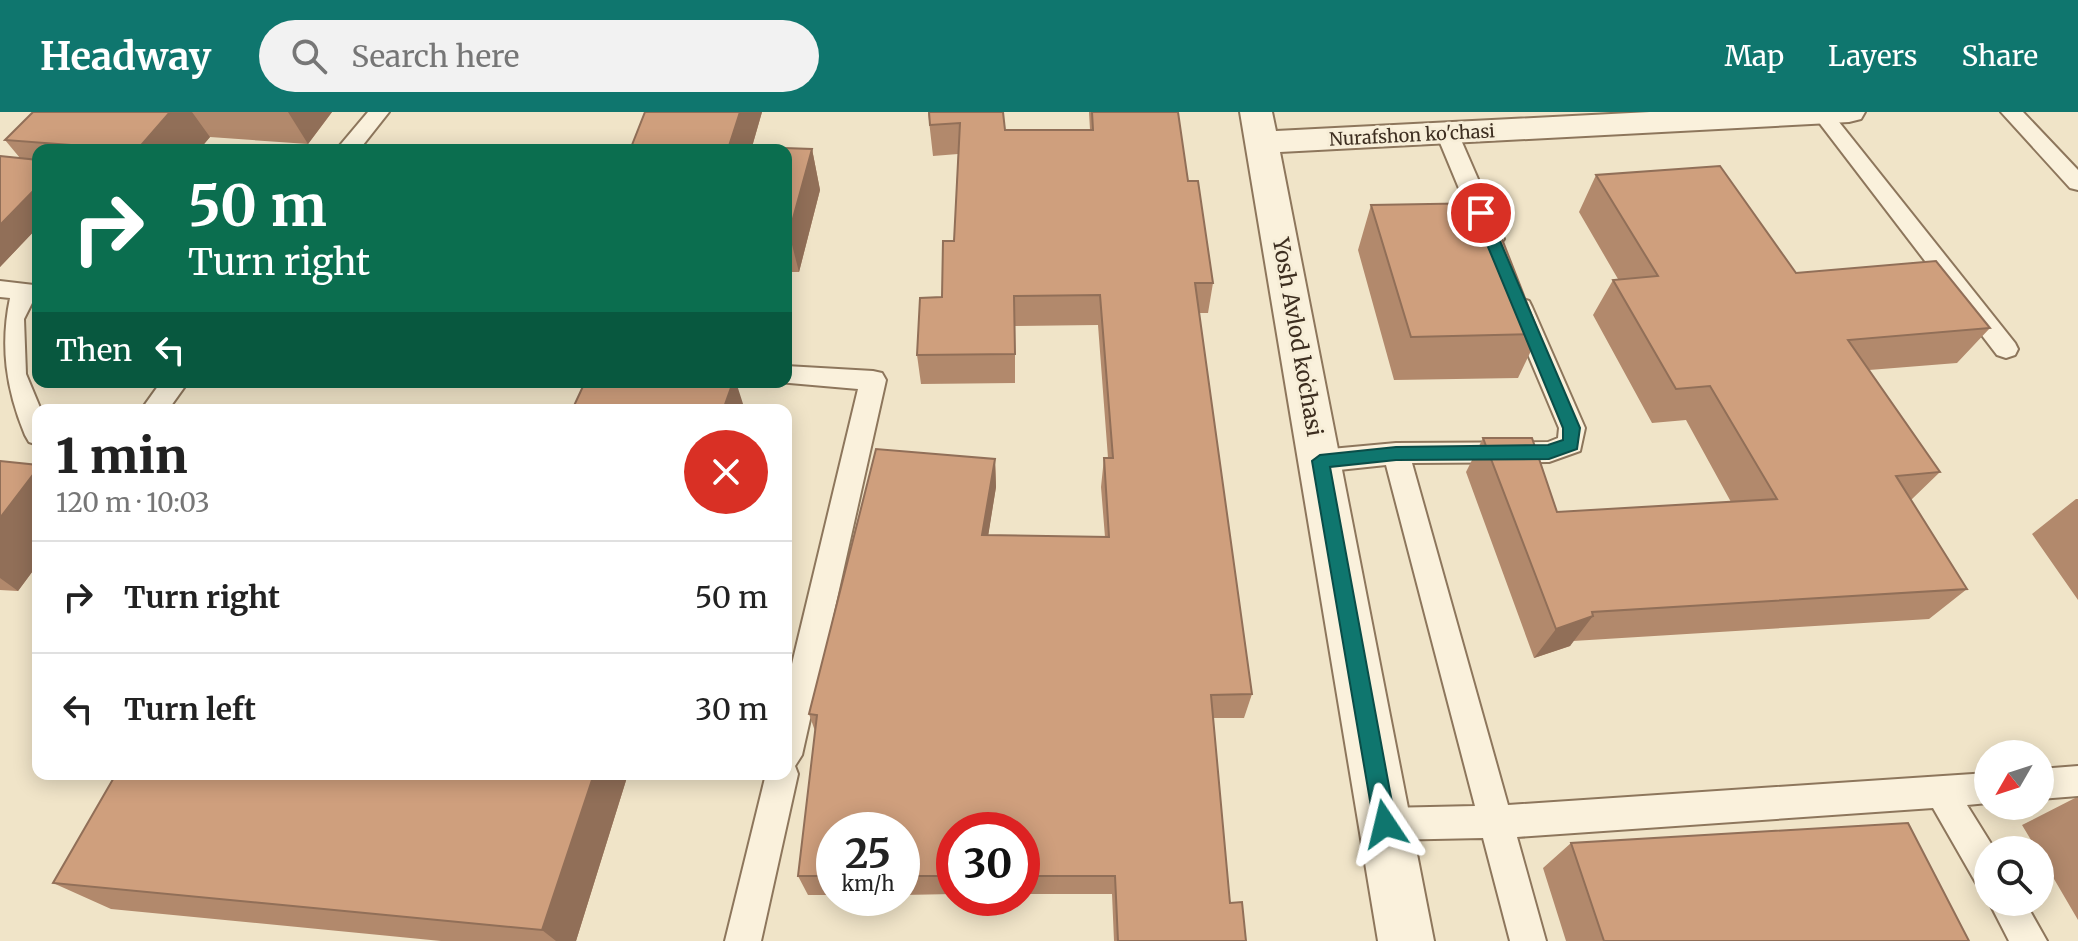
<!DOCTYPE html>
<html lang="en">
<head>
<meta charset="utf-8">
<style>
	:root { --surface:#fff; --page:#f2f2f2; --text:#222; --muted:#767676; --line:#e0e0e0; --accent:#0f766e }
	body { margin:0; font-family:Merriweather,serif; background:var(--page); color:var(--text); height:100vh; display:flex; flex-direction:column; font-size:30px; white-space:nowrap }
	* { box-sizing:border-box; margin:0 }
	p { font-size:26px; color:var(--muted) }
	.icon { flex:none; width:44px; height:44px; fill:none; stroke:currentColor; stroke-width:2; stroke-linecap:round; stroke-linejoin:round }
	.map { position:relative; flex:1; overflow:hidden }
	.panel { position:absolute; left:32px; top:292px; width:760px; height:376px; display:flex; flex-direction:column; background:var(--surface); border-radius:16px; box-shadow:0 4px 20px #0003 }
	.panel>* { flex:none }
	.hud { position:absolute; left:32px; top:32px; width:760px; height:244px; border-radius:16px; box-shadow:0 4px 20px #0003; background:#0b6e4f; color:#fff; overflow:hidden }
	.needle { width:52px; rotate:231deg }
	.buttons { position:absolute; left:1974px; top:628px; display:grid; gap:16px }
	.buttons a { display:grid; place-items:center; width:80px; height:80px; border-radius:50%; background:var(--surface); box-shadow:0 4px 20px #0003; font-size:40px }
	.speed { position:absolute; left:816px; top:700px; display:flex; gap:16px; font-size:40px; font-weight:700; text-align:center }
	.speed>* { display:grid; place-content:center; width:104px; height:104px; border-radius:50%; background:var(--surface); box-shadow:0 4px 20px #0003; line-height:1 }
	.speed small { font-size:20px; font-weight:400 }
	.speed .limit { border:12px solid #d22; background:#fff; color:#111 }
	.pin { position:absolute; display:grid; place-items:center; width:68px; height:68px; color:#fff; margin:-34px; border:4px solid #fff; border-radius:50%; box-shadow:0 2px 8px #0007 }
	.me { position:absolute; width:88px; margin:-44px; rotate:350deg; stroke-linejoin:round; filter:drop-shadow(0 0 6px #0008) }
	.turn { display:flex; align-items:center; gap:28px; height:168px; padding:0 24px; font-size:36px }
	.turn .icon { width:104px; height:104px; stroke-width:2.5 }
	.turn b { display:block; font-size:56px; line-height:68px }
	.then { display:flex; align-items:center; height:76px; padding:0 24px; background:#0003; gap:16px; font-size:30px }
	.round { display:grid; place-items:center; flex:none; width:84px; height:84px; border-radius:42px; background:var(--page) }
	.summary { display:flex; align-items:center; justify-content:space-between; height:136px; padding:0 24px }
	h1 { font-size:48px; font-weight:800; line-height:60px }
	ul { padding:0; list-style:none }
	li { display:flex; align-items:center; gap:24px; height:112px; padding:0 24px; border-top:2px solid var(--line) }
	li div { flex:1 }
	li b { display:block; font-size:30px }
	li em { font-style:normal }
	header { display:flex; align-items:center; gap:48px; box-sizing:border-box; height:112px; padding:0 40px; background:var(--accent); color:#fff }
	header strong { font-size:38px }
	nav { display:flex; gap:44px; margin-inline-start:auto; font-size:28px }
	.search { width:560px; height:72px; background:var(--page); display:flex; align-items:center; gap:20px; box-sizing:border-box; padding:0 28px; border-radius:44px; color:var(--muted); font-size:30px }
	.map>svg:first-child { display:block }
	.lines { fill:none; stroke-linecap:round; stroke-linejoin:round }
	.service-casing { stroke:#8d765c; stroke-width:4 }
	.minor-casing { stroke:#8d765c; stroke-width:4 }
	.service { fill:#faf1dc; fill-rule:evenodd }
	.minor { fill:#faf1dc; fill-rule:evenodd }
	.wall { fill:#b2896c }
	.shaded-wall { fill:#916f58 }
	.building { fill:#cf9f7d; stroke:#916f58; stroke-width:2 }
	.route { fill:#0f766e; stroke:#0a4d48; stroke-width:2 }
	.labels { text-anchor:middle; dominant-baseline:central; stroke-width:6; stroke-linejoin:round; paint-order:stroke }
	.far-street-label { font-size:18px; fill:#3d2e20; stroke:#f7eed8 }
	.street-label { font-size:22px; fill:#3d2e20; stroke:#f7eed8 }
</style>
</head>
<body>
<header>
<strong>Headway</strong>
<div class="search"><svg class="icon" aria-label="search" viewBox="0 0 24 24"><circle cx="10" cy="10" r="6"/><path d="M15 15l6 6"/></svg>Search here</div>
<nav><a>Map</a><a>Layers</a><a>Share</a></nav>
</header>
<div class="map">
<svg width="2078" height="829" viewBox="0 0 2078 829">
	<rect width="100%" height="100%" fill="#f0e4c8"/>
	<g class="lines">
		<g class="service-casing">
			<path id="service" d="M 368,0 L 389,0 L 359,38 L 336,38 Z
				M 1811,0 L 1831,0 L 2015,231 L 2018,237 L 2015,243 L 2006,246 L 1997,243 Z
				M 2001,0 L 2023,0 L 2078,58 L 2078,78 L 2070,76 Z
				M 1447,14 L 1458,21 L 1504,127 L 1500,132 L 1484,132 L 1480,127 L 1436,21 Z
				M 0,169 L 34,173 L 38,179 L 24,207 L 26,262 L 41,298 L 38,298 L 38,333 L 29,330 L 25,323 C 6,277 0,234 10,186 L 0,185 Z
				M 1520,186 L 1529,189 L 1532,195 L 1585,316 L 1580,339 L 1549,350 L 1412,351 L 1508,693 L 1988,661 L 1988,691 L 1967,693 L 1995,738 L 1988,738 L 1988,776 L 1976,771 L 1933,696 L 1517,725 L 1546,829 L 1510,829 L 1483,726 L 1385,728 L 1373,723 L 1368,712 L 1373,701 L 1385,696 L 1475,694 L 1386,353 L 1320,360 L 1310,356 L 1307,349 L 1310,342 L 1320,338 L 1396,331 L 1548,330 L 1558,326 L 1559,316 L 1508,195 L 1511,189 Z
				M 786,254 L 873,259 L 882,261 L 886,268 L 802,643 L 795,654 L 798,662 L 761,829 L 725,829 L 766,662 L 786,662 L 786,577 L 858,277 L 778,270 L 786,270 Z
				M 161,270 L 188,270 L 168,298 L 141,298 Z
				M 2078,654 L 2078,684 L 2040,687 L 2040,657 Z
				M 1989,790 L 2025,790 L 2047,829 L 2009,829 Z"/>
		</g>
		<g class="minor-casing">
			<path id="minor" d="M 1240,0 L 1272,0 L 1276,19 L 1650,0 L 1865,0 L 1861,7 L 1849,10 L 1280,40 L 1434,829 L 1378,829 Z"/>
		</g>
		<use href="#service" class="service"/>
		<use href="#minor" class="minor"/>
	</g>
	<path class="wall" d="M 33,0 L 332,0 L 308,32 L 210,25 L 199,38 L 38,38 L 38,115 L 0,155 L 0,44 L 20,46 L 5,28 Z
		M 645,0 L 762,0 L 752,35 L 812,37 L 820,78 L 799,160 L 786,160 L 786,38 L 630,38 Z
		M 928,0 L 1005,18 L 1090,18 L 1089,0 L 1178,0 L 1188,69 L 1213,171 L 1208,201 L 1199,201 L 1252,582 L 1244,606 L 1213,606 L 1230,791 L 1246,829 L 1114,829 L 1112,782 L 1022,782 L 1022,718 L 954,718 L 954,782 L 902,783 L 902,718 L 834,718 L 834,783 L 808,783 L 798,764 L 815,619 L 809,602 L 995,347 L 996,375 L 988,423 L 1105,425 L 1101,375 L 1104,346 L 1108,346 L 1098,213 L 1015,214 L 1015,271 L 921,272 L 917,243 L 942,185 L 954,129 L 958,42 L 933,44 Z
		M 1596,63 L 1796,161 L 1990,216 L 1957,251 L 1869,258 L 1940,360 L 1911,388 L 1967,477 L 1929,507 L 1573,529 L 1570,534 L 1534,546 L 1466,360 L 1483,326 L 1557,400 L 1731,390 L 1686,308 L 1652,311 L 1593,203 L 1613,168 L 1618,167 L 1579,100 Z
		M 1371,93 L 1539,222 L 1518,266 L 1394,268 L 1358,138 Z
		M 0,349 L 38,353 L 38,452 L 18,479 L 0,478 Z
		M 2076,387 L 2078,387 L 2078,488 L 2032,422 Z
		M 116,662 L 628,662 L 576,829 L 441,829 L 111,797 L 53,771 Z
		M 2075,686 L 2078,686 L 2078,808 L 2040,743 L 2040,738 L 2037,738 L 2022,713 Z
		M 1571,731 L 1969,829 L 1566,829 L 1543,756 Z"/>
	<path class="shaded-wall" d="M 170,0 L 192,0 L 210,25 L 199,38 L 137,38 Z
		M 288,0 L 332,0 L 308,32 Z
		M 740,0 L 762,0 L 751,38 L 729,34 Z
		M 812,37 L 820,78 L 799,160 L 789,121 Z
		M 38,74 L 38,115 L 0,155 L 0,113 Z
		M 733,270 L 736,270 L 745,298 L 723,298 Z
		M 995,347 L 996,375 L 984,450 L 982,423 Z
		M 38,356 L 38,452 L 18,479 L 0,466 L 0,406 Z
		M 1593,504 L 1570,534 L 1534,546 L 1556,517 Z
		M 594,662 L 628,662 L 576,829 L 556,829 L 542,818 Z"/>
	<path class="building" d="M 33,0 L 170,0 L 137,38 L 5,28 Z
		M 645,0 L 740,0 L 729,34 L 812,37 L 789,121 L 786,120 L 786,38 L 630,38 Z
		M 929,0 L 1003,0 L 1005,18 L 1093,18 L 1092,0 L 1178,0 L 1188,69 L 1198,69 L 1213,171 L 1195,171 L 1252,582 L 1211,583 L 1230,791 L 1242,790 L 1246,829 L 1118,829 L 1115,764 L 1022,764 L 1022,718 L 954,718 L 954,764 L 902,764 L 902,718 L 834,718 L 834,764 L 798,764 L 817,603 L 809,602 L 876,337 L 995,347 L 982,423 L 1109,425 L 1104,346 L 1113,346 L 1100,183 L 1014,184 L 1015,242 L 917,243 L 920,186 L 942,185 L 943,129 L 954,129 L 960,11 L 930,13 Z
		M 0,44 L 38,48 L 38,74 L 0,113 Z
		M 1720,54 L 1796,161 L 1936,149 L 1990,216 L 1848,228 L 1940,360 L 1896,364 L 1967,477 L 1592,500 L 1593,504 L 1556,517 L 1483,326 L 1532,326 L 1557,400 L 1777,387 L 1710,274 L 1676,277 L 1613,168 L 1658,164 L 1596,63 Z
		M 1488,91 L 1539,222 L 1411,225 L 1371,93 Z
		M 585,270 L 733,270 L 723,298 L 572,298 Z
		M 0,349 L 38,353 L 38,356 L 0,406 Z
		M 116,662 L 594,662 L 542,818 L 53,771 Z
		M 1908,711 L 1969,829 L 1604,829 L 1571,731 Z"/>
	<path class="route" d="M 1481,96 L 1488,101 L 1580,316 L 1577,337 L 1549,347 L 1396,348 L 1330,355 L 1396,712 L 1393,719 L 1385,722 L 1377,719 L 1374,712 L 1312,349 L 1320,343 L 1396,335 L 1548,333 L 1563,328 L 1563,316 L 1474,101 Z"/>
	<g class="labels">
		<g class="far-street-label">
			<text transform="translate(1412 23) rotate(-3)">Nurafshon ko'chasi</text>
		</g>
		<g class="street-label">
			<text transform="translate(1298 225) rotate(80)">Yosh Avlod koʻchasi</text>
		</g>
	</g>
</svg>
<div class="buttons">
<a><svg class="needle" viewBox="-14 -14 28 28"><path d="M0-13l5 13h-10z" fill="#e53935"/><path d="M0 13l5-13h-10z" fill="#767676"/></svg></a>
<a><svg class="icon" aria-label="search" viewBox="0 0 24 24"><circle cx="10" cy="10" r="6"/><path d="M15 15l6 6"/></svg></a>
</div>
<div class="speed"><div>25<small>km/h</small></div><div class="limit">30</div></div>
<div class="pin" style="left:1481px;top:101px;background:#d93025"><svg class="icon" aria-label="arrive" viewBox="0 0 24 24"><path d="M6 21V4h12l-3 4 3 4H6"/></svg></div>
<svg class="me" style="left:1385px;top:712px" viewBox="-20 -20 40 40"><path d="M0-17L14 15 0 8-14 15z" fill="#0f766e" stroke="#fff" stroke-width="4"/></svg>
<div class="hud">
<div class="turn"><svg class="icon" aria-label="right" viewBox="0 0 24 24"><path d="M7 20v-9h11M14 6l5 5-5 5"/></svg><div><b>50 m</b>Turn right</div></div>
<div class="then">Then<svg class="icon" aria-label="left" viewBox="0 0 24 24"><path d="M17 20v-9H6M10 6l-5 5 5 5"/></svg></div>
</div>
<section class="panel">
<div class="summary"><div><h1>1 min</h1><p>120 m · 10:03</p></div><a class="round" style="background:#d93025;color:#fff"><svg class="icon" aria-label="close" viewBox="0 0 24 24"><path d="M6 6l12 12M18 6L6 18"/></svg></a></div>
<ul>
<li><svg class="icon" aria-label="right" viewBox="0 0 24 24"><path d="M7 20v-9h11M14 6l5 5-5 5"/></svg><div><b>Turn right</b></div><em>50 m</em></li>
<li><svg class="icon" aria-label="left" viewBox="0 0 24 24"><path d="M17 20v-9H6M10 6l-5 5 5 5"/></svg><div><b>Turn left</b></div><em>30 m</em></li>
</ul>
</section>
</div>
</body>
</html>
